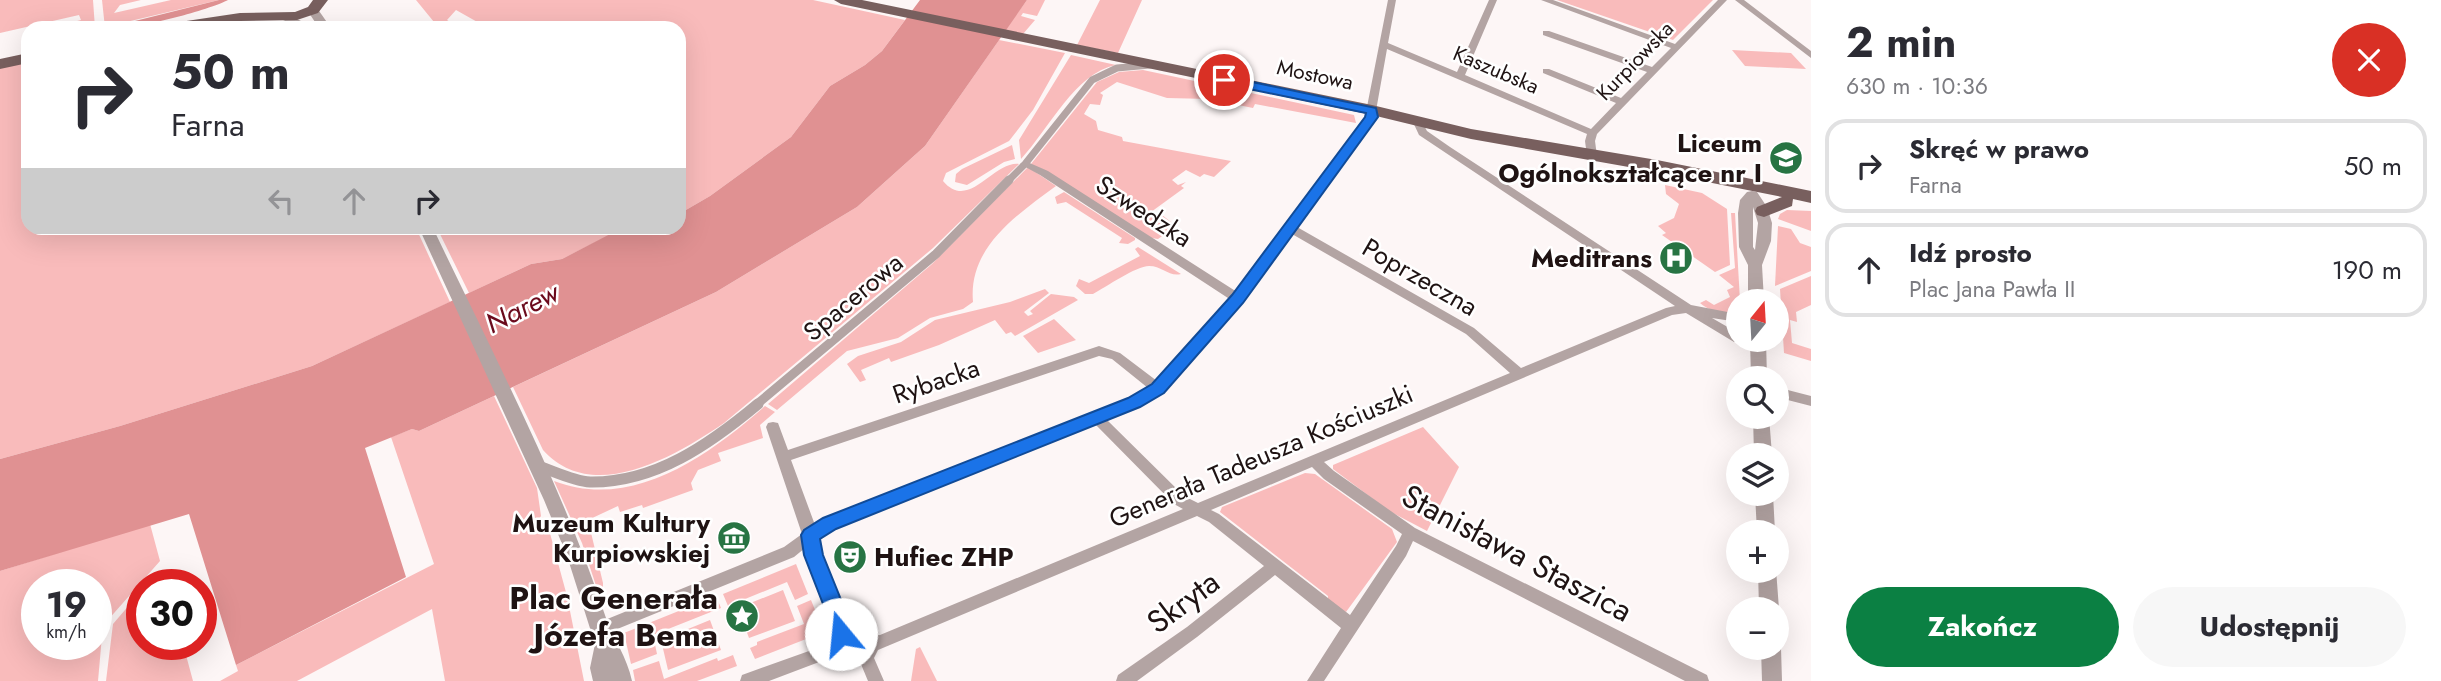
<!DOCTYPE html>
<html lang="pl">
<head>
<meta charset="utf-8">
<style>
	:root { --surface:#fff; --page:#f7f7f7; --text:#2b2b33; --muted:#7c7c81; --line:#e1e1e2; --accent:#0b8043 }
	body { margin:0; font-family:Jost,sans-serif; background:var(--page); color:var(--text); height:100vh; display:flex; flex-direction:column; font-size:26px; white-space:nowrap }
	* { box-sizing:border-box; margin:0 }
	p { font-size:23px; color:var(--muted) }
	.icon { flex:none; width:38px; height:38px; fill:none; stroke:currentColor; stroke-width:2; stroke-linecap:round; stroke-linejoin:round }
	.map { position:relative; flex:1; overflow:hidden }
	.details { display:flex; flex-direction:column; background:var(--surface); width:630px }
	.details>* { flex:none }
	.top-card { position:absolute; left:21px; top:21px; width:665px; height:214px; border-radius:21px; box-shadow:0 7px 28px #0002; background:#fff; color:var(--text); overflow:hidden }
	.needle { width:46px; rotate:18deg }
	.tools { position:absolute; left:1726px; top:289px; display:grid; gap:14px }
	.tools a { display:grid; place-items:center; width:63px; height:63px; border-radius:50%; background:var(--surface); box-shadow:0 7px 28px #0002; font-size:35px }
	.speed { position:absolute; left:21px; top:569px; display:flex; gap:14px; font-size:35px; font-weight:700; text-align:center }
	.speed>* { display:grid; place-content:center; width:91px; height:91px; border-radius:50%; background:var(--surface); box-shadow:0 7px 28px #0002; line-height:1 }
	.speed small { font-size:18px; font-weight:400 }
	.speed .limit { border:10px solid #d22; background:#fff; color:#111 }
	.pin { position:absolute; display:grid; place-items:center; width:60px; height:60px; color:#fff; margin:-30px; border:4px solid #fff; border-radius:50%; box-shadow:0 2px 7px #0007 }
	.me { position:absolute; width:77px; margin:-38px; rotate:343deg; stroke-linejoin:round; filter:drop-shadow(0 0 5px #0008) }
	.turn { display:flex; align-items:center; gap:24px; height:147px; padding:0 35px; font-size:32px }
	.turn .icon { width:91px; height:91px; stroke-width:2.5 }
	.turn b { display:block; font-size:49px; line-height:60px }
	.lanes { display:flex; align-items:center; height:66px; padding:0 35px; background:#0003; justify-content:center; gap:35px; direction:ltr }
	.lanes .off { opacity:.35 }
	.round { display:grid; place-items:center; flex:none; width:74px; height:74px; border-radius:37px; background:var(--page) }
	.head { display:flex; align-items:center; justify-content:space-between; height:119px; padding:0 35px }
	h1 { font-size:42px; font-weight:700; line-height:52px }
	.primary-button { display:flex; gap:14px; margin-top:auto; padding:14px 35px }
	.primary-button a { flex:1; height:80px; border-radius:42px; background:var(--accent); color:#fff; font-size:28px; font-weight:700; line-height:80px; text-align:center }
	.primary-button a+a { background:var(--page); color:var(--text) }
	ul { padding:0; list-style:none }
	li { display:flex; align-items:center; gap:21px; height:94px; margin:0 14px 10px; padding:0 21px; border:4px solid var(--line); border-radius:21px }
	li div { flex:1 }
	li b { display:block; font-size:26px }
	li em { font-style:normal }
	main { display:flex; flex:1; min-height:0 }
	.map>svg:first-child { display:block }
	.green { fill:#f9bbbb; fill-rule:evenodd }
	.water { fill:#e09192 }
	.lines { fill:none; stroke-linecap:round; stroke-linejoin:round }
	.pedestrian-far2 { stroke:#b3a4a3; stroke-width:7 }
	.pedestrian-far1 { stroke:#b3a4a3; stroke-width:9 }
	.pedestrian { stroke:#b3a4a3; stroke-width:11 }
	.minor { fill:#b3a4a3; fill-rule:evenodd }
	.tertiary { fill:#b3a4a3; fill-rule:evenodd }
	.primary { fill:#785f5e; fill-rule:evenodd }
	.route { fill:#1a73e8; stroke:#114b97; stroke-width:2 }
	.labels { text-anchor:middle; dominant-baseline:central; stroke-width:5; stroke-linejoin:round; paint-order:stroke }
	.far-street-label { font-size:21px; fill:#1f1313; stroke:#fff }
	.poi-label { font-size:26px; font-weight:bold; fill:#1f1313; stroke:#fff; text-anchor:end }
	.street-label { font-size:26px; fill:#1f1313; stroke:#fff }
	.water-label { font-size:28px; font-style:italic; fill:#6b0a1c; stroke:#fff }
	.near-street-label { font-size:32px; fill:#1f1313; stroke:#fff }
	.near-poi-label { font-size:32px; font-weight:bold; fill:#1f1313; stroke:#fff; text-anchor:end }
</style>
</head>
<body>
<main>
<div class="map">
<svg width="1811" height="681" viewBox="0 0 1811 681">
	<rect width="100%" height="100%" fill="#fdf6f6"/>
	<path class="green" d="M 0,0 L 93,0 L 95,28 L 50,28 L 81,20 L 79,15 L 0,33 Z
		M 102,0 L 141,0 L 120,5 L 114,13 L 171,0 L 219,0 L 122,23 L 118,28 L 105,28 Z
		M 416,0 L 813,0 L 905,20 L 882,51 L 865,65 L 830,86 L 791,137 L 710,196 L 679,214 L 679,28 L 488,28 L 456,10 L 447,20 L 459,28 L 444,28 L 441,24 L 434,26 L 434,22 Z
		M 1027,0 L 1045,0 L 1037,16 L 1023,13 L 1021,16 L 1035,20 L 1023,34 L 1005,30 Z
		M 1100,0 L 1142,0 L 1118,53 L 1077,45 Z
		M 1557,0 L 1713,0 L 1673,40 Z
		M 999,40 L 1065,53 L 1033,110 L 1009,141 L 946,173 L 943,181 C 969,212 993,161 1019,164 L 933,248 L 724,423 C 677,455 593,506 543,450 L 513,387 L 716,292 L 857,207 L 925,146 Z
		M 1732,50 L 1791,53 L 1806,69 L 1745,66 Z
		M 1071,55 L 1116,65 C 1075,73 1049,129 1021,159 L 1019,140 Z
		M 28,61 L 28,228 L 416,228 L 450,302 L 312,366 L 120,426 L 0,459 L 0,67 Z
		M 1143,70 L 1354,115 L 1356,123 L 1255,104 L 1253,108 L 1209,99 L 1167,98 L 1117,82 L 1100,93 L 1103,95 L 1100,105 L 1090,104 L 1084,114 L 1096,121 L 1098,130 L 1122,137 L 1123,141 L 1231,161 L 1214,177 L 1204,174 L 1200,177 L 1186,170 L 1172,180 L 1178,185 L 1186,182 L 1181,186 L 1184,188 L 1151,212 L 1160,217 L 1162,215 L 1176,226 L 1158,239 L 1151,238 L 1031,164 L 1097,82 L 1119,72 Z
		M 1012,145 L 1015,159 L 1004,162 L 967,185 L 955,182 L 956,174 L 962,169 Z
		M 1028,167 L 1056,186 C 1017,215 968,247 973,302 L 963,309 L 930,318 L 898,338 L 847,351 L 777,410 L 768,404 L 932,264 Z
		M 1665,185 L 1702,193 L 1727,209 L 1730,265 L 1715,272 L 1662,235 L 1666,233 L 1658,226 L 1674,218 L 1679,204 L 1666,194 Z
		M 1064,192 L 1135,238 L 1135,240 L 1128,244 L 1119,243 L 1122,238 L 1066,202 L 1057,204 L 1055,197 Z
		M 1787,210 L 1811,211 L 1811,231 L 1778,219 L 1780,214 Z
		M 1731,213 L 1735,213 L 1740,301 L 1738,301 L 1738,312 C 1726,316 1709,311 1700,303 L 1706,300 L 1714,305 L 1730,297 L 1727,290 L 1734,287 L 1719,275 L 1735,268 Z
		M 1778,226 L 1791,229 L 1800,243 L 1811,247 L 1811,271 L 1775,286 Z
		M 437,228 L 632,228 L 616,232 L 562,259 L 531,264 L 469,293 Z
		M 1138,247 L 1181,274 C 1169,277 1162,266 1149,266 C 1136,266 1106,287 1093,294 L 1085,294 L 1076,286 L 1079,279 L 1089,283 L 1140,256 L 1135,249 Z
		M 1811,276 L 1811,305 L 1796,312 L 1797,322 L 1790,320 L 1792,343 L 1811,349 L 1811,361 L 1784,353 L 1780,289 Z
		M 1045,289 L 1049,293 L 1024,312 L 1028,316 L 1033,314 L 1030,311 L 1051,294 L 1074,297 L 1078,300 L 1015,336 L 1011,332 L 1006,334 L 995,320 L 939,345 L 891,362 L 889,358 L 861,370 L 866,380 L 860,382 L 847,364 L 858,356 L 901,342 L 935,320 L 1010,302 Z
		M 1054,319 L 1076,340 L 1038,353 L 1023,336 Z
		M 494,396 L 537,488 L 541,516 L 531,531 L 534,530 L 536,534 L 548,526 L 567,596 L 584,681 L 445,681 L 432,609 L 297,681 L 220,681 L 238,671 L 236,665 L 434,564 L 391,437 L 412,429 L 419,431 Z
		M 765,406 L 775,412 L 760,425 L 763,438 L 718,453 L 721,461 L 698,470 L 691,483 L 693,490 L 643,508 L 642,505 L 620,512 L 618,506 L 588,520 L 603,583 L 603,607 L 582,543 L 554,481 C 632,511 708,456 765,406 Z
		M 1423,427 L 1459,467 L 1427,531 L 1389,511 L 1333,469 L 1333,465 Z
		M 1305,473 L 1315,474 L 1392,529 L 1397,542 L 1346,612 L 1328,605 L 1328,596 L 1220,512 L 1222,507 Z
		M 150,524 L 160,561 L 107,621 L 102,636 L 98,681 L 0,681 L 0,571 ZM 37,584 L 96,584 L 96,644 L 37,644 Z
		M 796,564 L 808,594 L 795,600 L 787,582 L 728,606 L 723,594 Z
		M 142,590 L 142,644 L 183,644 L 193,681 L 106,681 L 113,624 Z
		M 783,590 L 795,621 L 749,638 L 738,608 Z
		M 716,596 L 721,608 L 653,635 L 657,654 L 631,664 L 624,633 Z
		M 811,600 L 824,632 L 755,659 L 750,648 L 757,645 L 757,642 L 804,624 L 797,606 Z
		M 710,620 L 721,650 L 668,670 L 661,640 Z
		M 920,647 L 937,681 L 911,681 L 916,649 Z
		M 733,655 L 737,666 L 697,681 L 635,681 L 633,670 L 659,661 L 664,679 L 717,658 L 718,661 Z"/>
	<path class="water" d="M 219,0 L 228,0 C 212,9 129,32 115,26 Z
		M 920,0 L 1027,0 L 925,146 L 857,207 L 716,292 L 419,431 L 412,429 L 365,448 L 406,577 L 236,665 L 189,514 L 0,571 L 0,459 L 120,426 L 312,366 L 531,264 L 562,259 L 616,231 L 632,228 L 679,228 L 679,214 L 710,196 L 791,137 L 830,86 L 865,65 L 882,51 Z"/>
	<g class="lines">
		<path class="pedestrian-far2" d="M 1007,182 L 1025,164 L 1092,80 L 1117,68 L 1150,65"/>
		<path class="pedestrian-far1" d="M 756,405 L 936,254 L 1009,180"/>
		<path class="pedestrian" d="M 538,466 C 554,471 573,481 590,482 C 655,483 710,444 758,404"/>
		<path class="minor" d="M 1388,0 L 1396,0 L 1388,43 L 1457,72 L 1489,0 L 1497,0 L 1465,75 L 1591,129 L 1616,103 L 1543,73 L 1543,69 L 1549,69 L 1621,98 L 1647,72 L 1543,35 L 1543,31 L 1549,31 L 1652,67 L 1671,48 L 1541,0 L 1553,0 L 1675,44 L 1718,0 L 1727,0 L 1597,134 L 1595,141 L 1597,156 L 1592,159 L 1587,156 L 1585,141 L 1587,134 L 1387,49 L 1374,122 L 1297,227 L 1474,328 L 1521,368 L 1666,308 L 1675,306 L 1419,135 L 1412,120 L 1417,117 L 1420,118 L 1427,131 L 1450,147 L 1691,305 L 1738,314 L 1738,322 L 1712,318 L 1738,333 L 1738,340 L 1744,340 L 1742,342 L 1734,342 L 1686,313 L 1672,315 L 1324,462 L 1334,471 L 1415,528 L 1707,675 L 1709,681 L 1685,681 L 1413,541 L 1406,556 L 1324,681 L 1307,681 L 1341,628 L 1275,575 L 1197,637 L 1137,681 L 1116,681 L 1118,675 L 1187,627 L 1264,566 L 1209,522 L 1197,516 L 878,650 L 874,658 L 884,681 L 868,681 L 858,657 L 860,653 L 835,656 L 769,681 L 740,681 L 742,675 L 823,646 L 833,628 L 805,548 L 794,557 L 605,634 L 600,636 L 595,634 L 592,629 L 595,624 L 784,547 L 802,534 L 766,427 L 768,423 L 773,422 L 778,423 L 788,450 L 1099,346 L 1120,353 L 1157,381 L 1231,300 L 1040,175 L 1020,164 L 1025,161 L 1048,171 L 1237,292 L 1364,122 ZM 1292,234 L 1466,334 L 1510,373 L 1198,503 L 1184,496 L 1106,419 L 1153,400 L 1173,382 L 1242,302 ZM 1099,356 L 1112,359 L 1148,388 L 1129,398 L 824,519 L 815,525 L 791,460 ZM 1094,423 L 1174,504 L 1183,509 L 880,635 L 845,640 L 849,628 L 821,555 L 818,539 L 834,527 ZM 1312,467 L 1324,479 L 1402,534 L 1396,546 L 1350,615 L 1219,514 L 1211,510 Z
			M 1735,0 L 1744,0 L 1811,51 L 1811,58 Z
			M 1776,387 L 1811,396 L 1811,406 L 1776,397 Z"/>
		<path class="tertiary" d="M 313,7 L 317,8 L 331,28 L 319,28 L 307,10 Z
			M 281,15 L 289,15 L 315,28 L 300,28 L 281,19 Z
			M 1752,191 L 1757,192 L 1767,207 L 1772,223 L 1771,241 L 1762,265 L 1764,301 L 1748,301 L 1748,265 L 1739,247 L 1738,213 L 1740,200 L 1747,192 ZM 1753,207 L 1758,223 L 1755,250 L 1753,247 Z
			M 419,228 L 433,228 C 494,356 561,483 606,618 C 614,640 627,657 632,681 L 593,681 L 590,668 L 595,644 L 567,556 L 544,500 Z
			M 1750,340 L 1766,340 L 1767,378 L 1751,378 Z
			M 1753,416 L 1769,416 L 1772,455 L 1754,455 Z
			M 1755,494 L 1773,494 L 1775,532 L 1757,532 Z
			M 1776,569 L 1779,609 L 1776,615 L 1776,609 L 1759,609 L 1758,570 Z
			M 1776,641 L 1781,648 L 1782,681 L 1762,681 L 1761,648 L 1776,648 Z"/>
		<path class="primary" d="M 313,0 L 328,0 L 318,13 L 297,20 L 240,21 L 200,28 L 165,28 L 173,23 L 240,13 L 295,12 L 308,7 Z
			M 834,0 L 862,0 L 1372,105 L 1471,129 L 1657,160 L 1811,191 L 1811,203 L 1793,199 L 1792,206 L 1764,217 L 1757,215 L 1755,211 L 1757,207 L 1782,197 L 1657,172 L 1471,139 L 1372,115 L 841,4 Z
			M 28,53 L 28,63 L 0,69 L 0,59 Z"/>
	</g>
	<path class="route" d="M 1224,76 L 1376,108 L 1378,117 L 1243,303 L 1164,393 L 1140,407 L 836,529 L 820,539 L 823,555 L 850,622 L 851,634 L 848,640 L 841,643 L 834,640 L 830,622 L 804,555 L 801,535 L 804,530 L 823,518 L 1128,398 L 1152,384 L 1232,295 L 1365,117 L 1366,113 L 1220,83 L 1218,80 Z"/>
	<defs>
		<g id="school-disc" transform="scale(1.75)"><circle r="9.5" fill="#277443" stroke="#fff"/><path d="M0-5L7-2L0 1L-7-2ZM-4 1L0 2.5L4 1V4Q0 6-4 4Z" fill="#fff"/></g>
		<g id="hospital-disc" transform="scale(1.75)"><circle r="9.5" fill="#277443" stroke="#fff"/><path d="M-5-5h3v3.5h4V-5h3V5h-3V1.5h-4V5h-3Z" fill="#fff"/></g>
		<g id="museum-disc" transform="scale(1.75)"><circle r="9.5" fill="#277443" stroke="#fff"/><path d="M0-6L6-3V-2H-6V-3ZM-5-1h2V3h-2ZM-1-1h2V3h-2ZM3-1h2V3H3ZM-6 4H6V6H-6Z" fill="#fff"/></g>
		<g id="theatre-disc" transform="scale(1.75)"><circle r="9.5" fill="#277443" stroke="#fff"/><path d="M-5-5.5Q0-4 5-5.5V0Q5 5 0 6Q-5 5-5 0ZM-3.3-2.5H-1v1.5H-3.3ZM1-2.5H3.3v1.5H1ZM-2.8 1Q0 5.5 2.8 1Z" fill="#fff"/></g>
		<g id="sight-disc" transform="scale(1.75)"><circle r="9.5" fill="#277443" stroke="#fff"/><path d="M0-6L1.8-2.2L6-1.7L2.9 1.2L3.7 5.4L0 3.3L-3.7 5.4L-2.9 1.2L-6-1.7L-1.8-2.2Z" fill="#fff"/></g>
	</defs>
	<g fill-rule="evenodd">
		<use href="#school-disc" x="1786" y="158"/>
		<use href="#hospital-disc" x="1676" y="258"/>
		<use href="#museum-disc" x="734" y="538"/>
		<use href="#theatre-disc" x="850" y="557"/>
		<use href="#sight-disc" x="742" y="616"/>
	</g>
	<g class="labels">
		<g class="far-street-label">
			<text transform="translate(1635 61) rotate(-46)">Kurpiowska</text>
			<text transform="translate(1496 70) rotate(23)">Kaszubska</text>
			<text transform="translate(1315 75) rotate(12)">Mostowa</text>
		</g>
		<g class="poi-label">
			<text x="1762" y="143">Liceum<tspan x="1762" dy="30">Ogólnokształcące nr I</tspan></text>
			<text x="1652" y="258">Meditrans</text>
			<text x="710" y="523">Muzeum Kultury<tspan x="710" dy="30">Kurpiowskiej</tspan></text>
			<text x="874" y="557" text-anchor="start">Hufiec ZHP</text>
		</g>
		<g class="street-label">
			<text transform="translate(1144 211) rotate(33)">Szwedzka</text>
			<text transform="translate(1420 277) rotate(30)">Poprzeczna</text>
			<text transform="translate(853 297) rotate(-40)">Spacerowa</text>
			<text transform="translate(936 381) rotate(-19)">Rybacka</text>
			<text transform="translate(1261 456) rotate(-23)">Generała Tadeusza Kościuszki</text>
		</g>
		<g class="water-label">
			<text transform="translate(522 308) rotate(-27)">Narew</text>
		</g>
		<g class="near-street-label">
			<text transform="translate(1517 553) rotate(28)">Stanisława Staszica</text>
			<text transform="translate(1183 602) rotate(-37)">Skryta</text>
		</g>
		<g class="near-poi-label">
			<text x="718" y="598">Plac Generała<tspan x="718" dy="37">Józefa Bema</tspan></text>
		</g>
	</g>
</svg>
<div class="tools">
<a><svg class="needle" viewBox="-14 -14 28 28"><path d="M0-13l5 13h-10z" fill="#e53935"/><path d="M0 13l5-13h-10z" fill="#7c7c81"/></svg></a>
<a><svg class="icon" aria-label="search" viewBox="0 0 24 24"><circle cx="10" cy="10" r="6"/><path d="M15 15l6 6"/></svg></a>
<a><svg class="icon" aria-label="layers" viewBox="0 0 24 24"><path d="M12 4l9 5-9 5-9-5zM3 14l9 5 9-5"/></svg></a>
<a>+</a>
<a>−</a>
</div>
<div class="speed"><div>19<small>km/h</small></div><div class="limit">30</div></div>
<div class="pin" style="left:1224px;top:80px;background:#d93025"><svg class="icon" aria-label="arrive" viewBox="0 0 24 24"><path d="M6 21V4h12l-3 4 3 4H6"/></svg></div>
<svg class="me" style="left:841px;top:634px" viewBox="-20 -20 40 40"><circle r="19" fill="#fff"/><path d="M0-13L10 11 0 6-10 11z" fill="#1a73e8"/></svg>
<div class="top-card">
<div class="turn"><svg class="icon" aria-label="right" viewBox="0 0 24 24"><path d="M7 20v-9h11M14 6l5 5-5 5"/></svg><div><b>50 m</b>Farna</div></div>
<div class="lanes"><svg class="icon off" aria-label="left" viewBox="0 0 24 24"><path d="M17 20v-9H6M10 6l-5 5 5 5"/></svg><svg class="icon off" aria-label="ahead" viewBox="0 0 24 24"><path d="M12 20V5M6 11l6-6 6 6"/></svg><svg class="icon" aria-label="right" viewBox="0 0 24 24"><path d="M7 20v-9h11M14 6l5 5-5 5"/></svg></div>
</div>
</div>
<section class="details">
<div class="head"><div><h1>2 min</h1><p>630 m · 10:36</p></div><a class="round" style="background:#d93025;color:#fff"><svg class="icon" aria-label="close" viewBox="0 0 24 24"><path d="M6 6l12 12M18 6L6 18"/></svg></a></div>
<ul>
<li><svg class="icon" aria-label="right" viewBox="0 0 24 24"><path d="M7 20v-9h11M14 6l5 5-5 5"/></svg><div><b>Skręć w prawo</b><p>Farna</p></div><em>50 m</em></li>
<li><svg class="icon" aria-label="ahead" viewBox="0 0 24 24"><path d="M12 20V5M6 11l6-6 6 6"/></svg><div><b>Idź prosto</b><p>Plac Jana Pawła II</p></div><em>190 m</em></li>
</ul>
<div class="primary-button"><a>Zakończ</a><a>Udostępnij</a></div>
</section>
</main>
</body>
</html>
